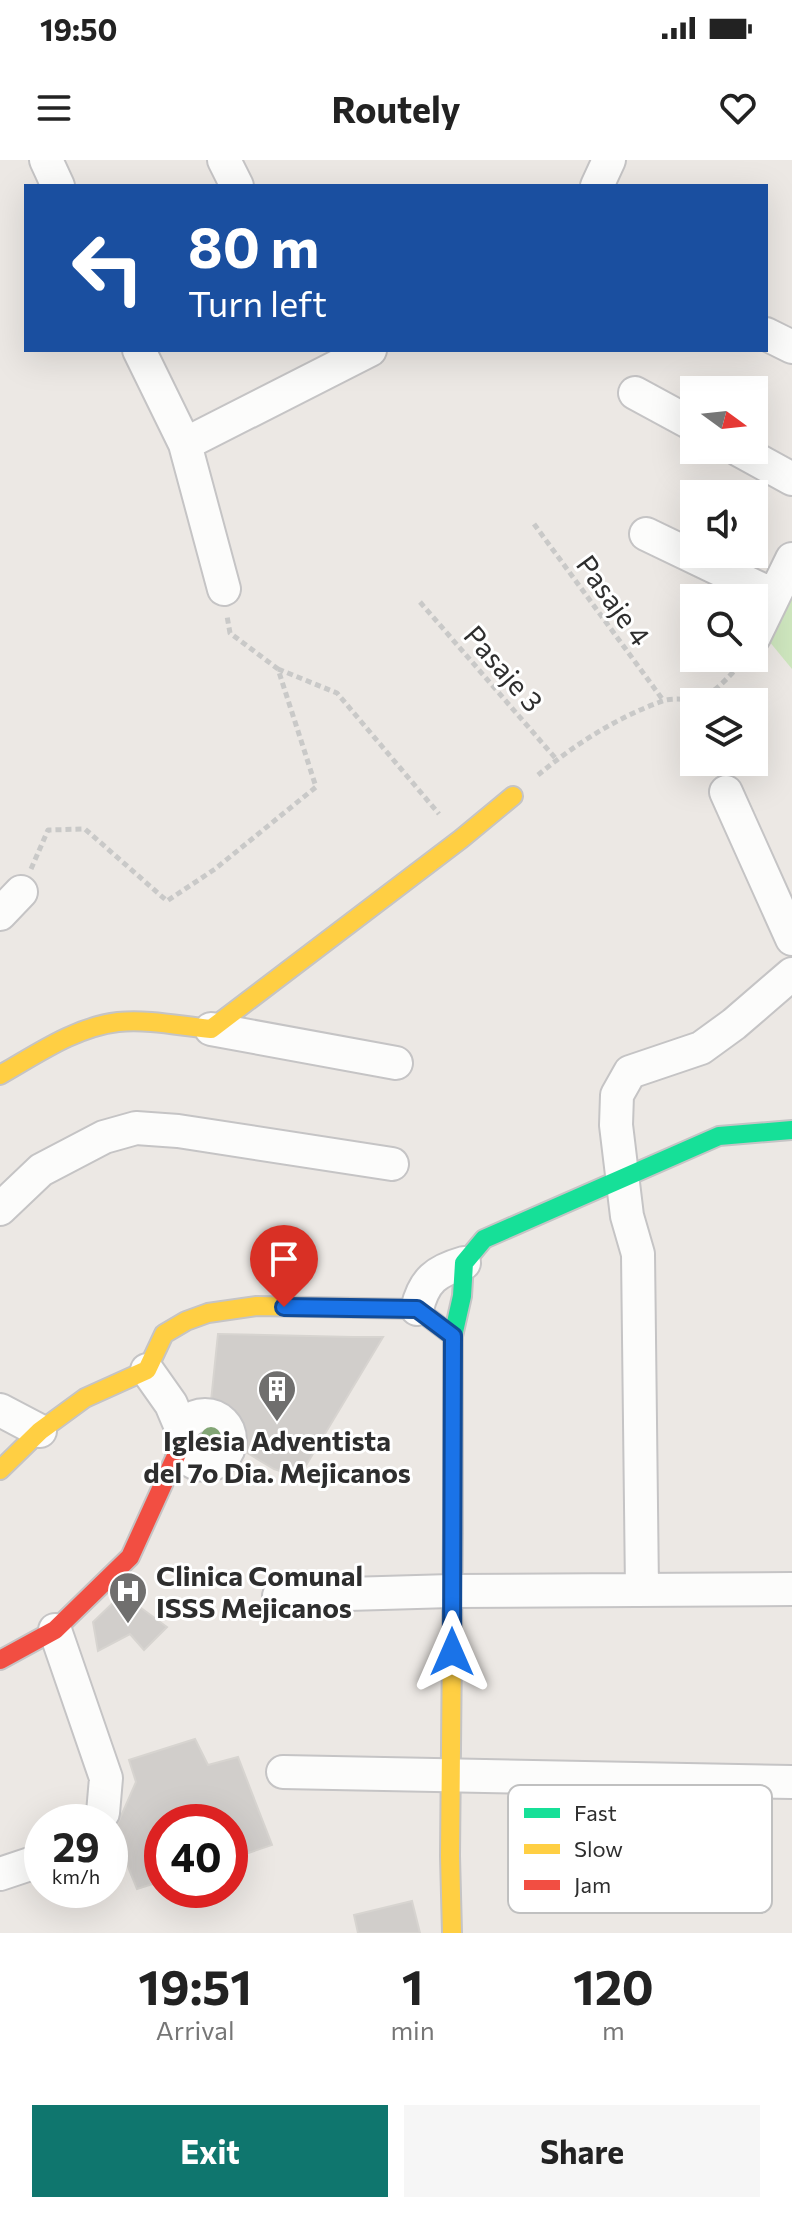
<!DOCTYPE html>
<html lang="en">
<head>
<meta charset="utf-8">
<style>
	:root { --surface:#fff; --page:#f6f6f6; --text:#222; --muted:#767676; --accent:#0f766e }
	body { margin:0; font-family:Commissioner,sans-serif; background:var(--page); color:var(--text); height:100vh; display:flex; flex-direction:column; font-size:30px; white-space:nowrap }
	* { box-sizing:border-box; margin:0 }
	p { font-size:26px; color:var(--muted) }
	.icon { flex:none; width:44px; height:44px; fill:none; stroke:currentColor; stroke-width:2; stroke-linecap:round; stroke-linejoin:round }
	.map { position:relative; height:1773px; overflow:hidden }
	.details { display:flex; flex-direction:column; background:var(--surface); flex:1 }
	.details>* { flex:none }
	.top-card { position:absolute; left:24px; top:24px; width:744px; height:168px; border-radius:0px; box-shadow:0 8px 32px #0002; background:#1a4fa0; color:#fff; overflow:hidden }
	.needle { width:52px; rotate:105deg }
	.fabs { position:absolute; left:680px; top:216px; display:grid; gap:16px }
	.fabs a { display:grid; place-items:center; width:88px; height:88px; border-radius:0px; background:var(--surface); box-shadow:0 8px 32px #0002; font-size:40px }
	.speed { position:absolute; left:24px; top:1644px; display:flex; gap:16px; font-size:40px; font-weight:700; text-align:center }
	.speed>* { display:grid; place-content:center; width:104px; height:104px; border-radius:50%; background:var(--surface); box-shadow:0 8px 32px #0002; line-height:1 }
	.speed small { font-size:20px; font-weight:400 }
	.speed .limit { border:12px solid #d22; background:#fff; color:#111 }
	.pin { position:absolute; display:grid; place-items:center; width:68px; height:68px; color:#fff; margin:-82px -34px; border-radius:50% 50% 50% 0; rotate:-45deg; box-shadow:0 0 8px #0007 }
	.pin .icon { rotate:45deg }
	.me { position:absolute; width:88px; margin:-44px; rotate:0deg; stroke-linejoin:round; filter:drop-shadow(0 0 6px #0008) }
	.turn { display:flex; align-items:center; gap:28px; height:168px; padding:0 32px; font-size:36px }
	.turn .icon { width:104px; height:104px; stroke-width:2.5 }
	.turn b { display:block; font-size:56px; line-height:68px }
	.eta { display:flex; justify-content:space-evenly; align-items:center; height:136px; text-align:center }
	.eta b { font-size:48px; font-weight:700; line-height:56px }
	.button { display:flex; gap:16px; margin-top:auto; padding:16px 32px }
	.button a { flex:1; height:92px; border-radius:0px; background:var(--accent); color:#fff; font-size:32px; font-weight:700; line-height:92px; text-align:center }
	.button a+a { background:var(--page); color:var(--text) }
	.status { display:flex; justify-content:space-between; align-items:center; height:56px; padding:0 40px; background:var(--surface); direction:ltr }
	.status svg { height:22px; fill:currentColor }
	header { display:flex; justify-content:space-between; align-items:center; height:104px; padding:0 32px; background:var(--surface); font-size:36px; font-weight:700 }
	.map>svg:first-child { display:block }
	.green { fill:#cee6be }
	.building { fill:#d1cecb; stroke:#d7d4d0; stroke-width:2 }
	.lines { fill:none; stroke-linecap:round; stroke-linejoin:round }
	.street-casing { stroke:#c5c4c5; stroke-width:36 }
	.fast-casing { stroke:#c5c4c5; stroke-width:22 }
	.slow-casing { stroke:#c5c4c5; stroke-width:22 }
	.jam-casing { stroke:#c5c4c5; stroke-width:22 }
	.path { stroke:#c9c9c8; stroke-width:5; stroke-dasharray:6 4; stroke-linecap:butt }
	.street { stroke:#fcfcfb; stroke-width:32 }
	.fast { stroke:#16e098; stroke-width:18 }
	.slow { stroke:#ffcf43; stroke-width:18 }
	.jam { stroke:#f24e42; stroke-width:18 }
	.tree { fill:#82a575 }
	.route-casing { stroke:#114b97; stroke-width:20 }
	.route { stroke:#1a73e8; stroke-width:14 }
	.labels { text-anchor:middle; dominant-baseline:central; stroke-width:6; stroke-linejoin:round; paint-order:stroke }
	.street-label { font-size:28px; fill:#2e2e2e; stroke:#fff }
	.poi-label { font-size:28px; font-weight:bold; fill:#2e2e2e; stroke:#fff }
	.key { fill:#fff; stroke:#c0c0c0; stroke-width:2 }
	.key-label { font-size:22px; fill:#2e2e2e }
</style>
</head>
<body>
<div class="status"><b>19:50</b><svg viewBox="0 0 49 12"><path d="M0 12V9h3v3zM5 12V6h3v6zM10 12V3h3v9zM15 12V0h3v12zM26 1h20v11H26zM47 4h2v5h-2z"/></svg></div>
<header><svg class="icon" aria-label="menu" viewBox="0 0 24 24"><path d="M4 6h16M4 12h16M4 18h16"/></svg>Routely<svg class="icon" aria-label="heart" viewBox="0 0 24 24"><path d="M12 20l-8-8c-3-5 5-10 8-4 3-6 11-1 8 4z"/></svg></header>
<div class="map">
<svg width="792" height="1773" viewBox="0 0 792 1773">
	<rect width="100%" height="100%" fill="#ece8e4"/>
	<path class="green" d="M 792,426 L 792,509 L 764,475 Z
		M 207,1264 L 218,1268 C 229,1280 224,1293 210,1299 L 199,1297 L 196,1268 Z"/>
	<path class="building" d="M 218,1174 L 353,1177 L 383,1177 L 299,1317 L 274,1309 L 234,1285 L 211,1241 Z
		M 122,1434 L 167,1467 L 144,1490 L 130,1474 L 98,1491 L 93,1462 Z
		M 195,1579 L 208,1605 L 238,1597 L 272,1685 L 230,1699 L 230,1662 L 162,1662 L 162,1721 L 137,1729 L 114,1672 L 136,1622 L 129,1600 Z
		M 412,1741 L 420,1773 L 358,1773 L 354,1755 Z"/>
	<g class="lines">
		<g class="street-casing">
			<path id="street" d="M 46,0 L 58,26
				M 224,0 L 237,26
				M 597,26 L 609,0
				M 766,174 L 792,187
				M 139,190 L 185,284 L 224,429
				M 635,233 L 694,265
				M 185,284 L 370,190
				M 739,290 L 792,319
				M 646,374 L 773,435
				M 754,477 L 792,399
				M 726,632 L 792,779
				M 0,754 L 21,732
				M 211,869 L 396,903
				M 0,1049 L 41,1010 L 104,977 L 136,968 L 178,971 L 392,1004
				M 417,1149 C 424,1120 436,1111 464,1103
				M 147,1210 L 171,1244 L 182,1270
				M 0,1250 L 40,1271
				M180 1280a25 25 0 1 1 50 0a25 25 0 1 1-50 0Z
				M 642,1430 L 638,1094 L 627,1056 L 616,965 L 617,935 L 630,912 L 701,888 L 734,864 L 792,814
				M 279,1436 L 451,1431 L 792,1429
				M 55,1470 L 106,1618 L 103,1653 L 96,1662
				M 283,1612 L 792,1622
				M 0,1714 L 42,1700"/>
		</g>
		<g class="fast-casing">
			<path id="fast" d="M 453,1372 L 453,1176 L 462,1136 L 464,1103 L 484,1079 L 719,976 L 792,970"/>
		</g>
		<g class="slow-casing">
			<path id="slow" d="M 0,915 C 37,894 75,867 118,862 C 149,859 180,866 211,869 L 461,679 L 513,636
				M 0,1310 L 40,1271 L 85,1238 L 147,1210 L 164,1174 L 186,1161 L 208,1153 L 257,1146 L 417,1149 L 453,1176
				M 452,1773 L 450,1696 L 453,1372"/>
		</g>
		<g class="jam-casing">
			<path id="jam" d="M 0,1500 L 55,1470 L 130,1397 L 180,1287"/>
		</g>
		<path class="path" d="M 534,364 L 663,540
			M 420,442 L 557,600
			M 278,509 L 337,533 L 439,654
			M 538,615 C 574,585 616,558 660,542 C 673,536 689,542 703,537 C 713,534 738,509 743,499
			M 31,709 L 48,670 L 85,669 L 167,741 L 215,709 L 316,627 L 278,509 L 230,473 L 227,456"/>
		<use href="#street" class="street"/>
		<use href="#fast" class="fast"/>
		<use href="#slow" class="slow"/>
		<use href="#jam" class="jam"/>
	</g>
	<circle class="tree" cx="211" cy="1277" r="10"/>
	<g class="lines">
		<g class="route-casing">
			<path id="route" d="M 284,1147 L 417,1149 L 453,1176 L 452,1492"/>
		</g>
		<use href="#route" class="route"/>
	</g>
	<defs>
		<g id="building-pin" transform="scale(2)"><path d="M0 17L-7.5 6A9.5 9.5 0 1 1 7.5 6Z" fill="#706f6e" stroke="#fff"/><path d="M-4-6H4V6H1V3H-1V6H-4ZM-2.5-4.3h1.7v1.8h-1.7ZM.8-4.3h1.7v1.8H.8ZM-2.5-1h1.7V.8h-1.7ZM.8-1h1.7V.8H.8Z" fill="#fff"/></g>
		<g id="hospital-pin" transform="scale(2)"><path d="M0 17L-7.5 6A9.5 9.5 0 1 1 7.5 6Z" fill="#706f6e" stroke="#fff"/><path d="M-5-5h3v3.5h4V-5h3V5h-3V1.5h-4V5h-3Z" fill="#fff"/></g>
	</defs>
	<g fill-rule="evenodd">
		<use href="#building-pin" x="277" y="1229"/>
		<use href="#hospital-pin" x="128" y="1431"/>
	</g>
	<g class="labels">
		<g class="street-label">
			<text transform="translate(614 440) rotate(54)">Pasaje 4</text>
			<text transform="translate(504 508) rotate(49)">Pasaje 3</text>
		</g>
		<g class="poi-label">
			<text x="277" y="1280">Iglesia Adventista<tspan x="277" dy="32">del 7o Dia. Mejicanos</tspan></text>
			<text x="156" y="1415" text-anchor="start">Clinica Comunal<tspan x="156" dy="32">ISSS Mejicanos</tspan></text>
		</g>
	</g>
	<rect x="508" y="1625" width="264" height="128" rx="12" class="key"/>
	<rect x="524" y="1648" width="36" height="10" fill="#16e098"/>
	<rect x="524" y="1684" width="36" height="10" fill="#ffcf43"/>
	<rect x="524" y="1720" width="36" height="10" fill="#f24e42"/>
	<g class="key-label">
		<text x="574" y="1661">Fast</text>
		<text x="574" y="1697">Slow</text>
		<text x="574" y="1733">Jam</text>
	</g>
</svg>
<div class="fabs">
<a><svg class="needle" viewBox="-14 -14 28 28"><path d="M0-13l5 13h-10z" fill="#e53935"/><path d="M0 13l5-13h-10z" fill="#767676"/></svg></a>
<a><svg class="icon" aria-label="sound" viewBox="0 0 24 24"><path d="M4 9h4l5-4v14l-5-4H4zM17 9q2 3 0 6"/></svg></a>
<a><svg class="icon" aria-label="search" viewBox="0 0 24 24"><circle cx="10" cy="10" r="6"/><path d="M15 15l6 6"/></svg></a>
<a><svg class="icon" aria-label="layers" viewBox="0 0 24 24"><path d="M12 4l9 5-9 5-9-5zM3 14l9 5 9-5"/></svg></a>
</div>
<div class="speed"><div>29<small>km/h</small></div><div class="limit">40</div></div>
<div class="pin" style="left:284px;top:1147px;background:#d93025"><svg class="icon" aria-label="arrive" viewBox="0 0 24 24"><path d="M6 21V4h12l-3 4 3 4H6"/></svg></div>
<svg class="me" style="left:452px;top:1492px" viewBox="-20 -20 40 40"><path d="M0-17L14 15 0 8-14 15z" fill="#1a73e8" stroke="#fff" stroke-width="4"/></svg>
<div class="top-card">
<div class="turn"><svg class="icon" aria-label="left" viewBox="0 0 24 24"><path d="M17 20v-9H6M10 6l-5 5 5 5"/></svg><div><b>80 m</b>Turn left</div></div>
</div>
</div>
<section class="details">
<div class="eta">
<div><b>19:51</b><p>Arrival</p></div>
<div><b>1</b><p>min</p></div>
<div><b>120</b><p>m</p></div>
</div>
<div class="button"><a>Exit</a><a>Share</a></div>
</section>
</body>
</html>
